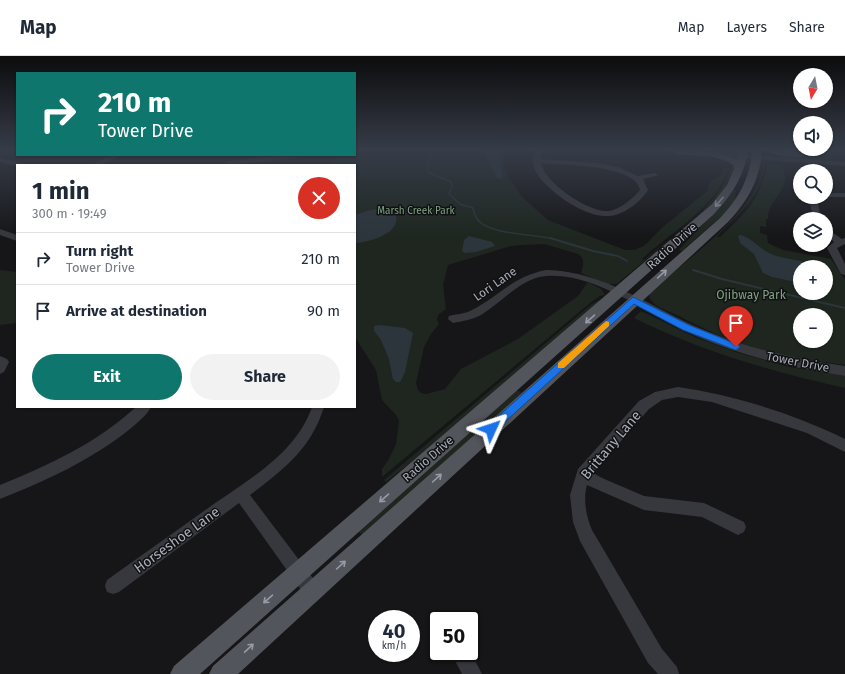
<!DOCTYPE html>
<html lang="en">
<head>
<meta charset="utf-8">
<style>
	:root { --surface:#fff; --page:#f2f2f3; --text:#1f2937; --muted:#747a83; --line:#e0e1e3; --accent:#0f766e }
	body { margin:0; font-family:"Fira Sans",sans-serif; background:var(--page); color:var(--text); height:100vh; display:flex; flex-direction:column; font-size:15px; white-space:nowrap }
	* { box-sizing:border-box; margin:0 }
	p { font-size:13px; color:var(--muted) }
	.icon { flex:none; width:22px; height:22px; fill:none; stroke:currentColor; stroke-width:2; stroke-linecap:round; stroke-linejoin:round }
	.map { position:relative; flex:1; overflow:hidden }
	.side { position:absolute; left:16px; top:108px; width:340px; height:244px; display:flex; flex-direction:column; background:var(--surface); border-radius:0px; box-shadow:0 1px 3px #0004 }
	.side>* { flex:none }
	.top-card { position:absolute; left:16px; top:16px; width:340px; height:84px; border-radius:0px; box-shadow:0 1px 3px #0004; background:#0f766e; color:#fff; overflow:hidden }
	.needle { width:26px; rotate:190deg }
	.fabs { position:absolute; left:793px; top:12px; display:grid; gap:8px }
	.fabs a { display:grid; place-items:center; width:40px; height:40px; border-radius:50%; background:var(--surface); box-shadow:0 1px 3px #0004; font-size:20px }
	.speed { position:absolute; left:368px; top:554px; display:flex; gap:8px; font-size:20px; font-weight:700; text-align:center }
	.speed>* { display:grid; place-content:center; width:52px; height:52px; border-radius:50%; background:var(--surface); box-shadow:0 1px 3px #0004; line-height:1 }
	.speed small { font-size:10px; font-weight:400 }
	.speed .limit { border:2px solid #111; border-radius:6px; background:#fff; color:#111 }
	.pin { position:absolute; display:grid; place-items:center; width:34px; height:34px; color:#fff; margin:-41px -17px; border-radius:50% 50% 50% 0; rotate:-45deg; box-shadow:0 0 4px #0007 }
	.pin .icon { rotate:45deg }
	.me { position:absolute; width:44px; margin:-22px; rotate:48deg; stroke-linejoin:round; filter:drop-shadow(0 0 3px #0008) }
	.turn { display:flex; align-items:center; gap:14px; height:84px; padding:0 16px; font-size:18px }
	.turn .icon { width:52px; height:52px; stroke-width:2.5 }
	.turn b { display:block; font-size:28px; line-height:34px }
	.round { display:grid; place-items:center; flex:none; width:42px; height:42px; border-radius:21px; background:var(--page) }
	.overview { display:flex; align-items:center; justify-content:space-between; height:68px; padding:0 16px }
	h1 { font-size:24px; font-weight:700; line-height:30px }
	.button { display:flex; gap:8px; margin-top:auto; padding:8px 16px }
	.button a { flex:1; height:46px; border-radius:24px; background:var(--accent); color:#fff; font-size:16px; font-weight:700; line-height:46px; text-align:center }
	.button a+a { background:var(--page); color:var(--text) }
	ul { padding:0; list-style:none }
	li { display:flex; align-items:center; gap:12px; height:52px; padding:0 16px; border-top:1px solid var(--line) }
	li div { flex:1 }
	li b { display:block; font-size:15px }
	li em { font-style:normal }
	header { display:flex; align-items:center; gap:24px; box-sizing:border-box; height:56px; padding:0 20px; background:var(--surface); border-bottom:1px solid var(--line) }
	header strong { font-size:19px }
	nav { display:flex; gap:22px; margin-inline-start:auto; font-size:14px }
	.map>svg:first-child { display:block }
	.green { fill:#1e261f; fill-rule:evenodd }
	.water { fill:#2c353c }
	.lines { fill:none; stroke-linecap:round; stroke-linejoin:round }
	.stream-far1 { stroke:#2c353c; stroke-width:1.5 }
	.stream { stroke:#2c353c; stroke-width:2 }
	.minor { fill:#37383d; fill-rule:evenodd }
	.major { fill:#53555c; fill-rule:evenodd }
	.oneway { stroke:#979ba6 }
	.route { fill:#1a73e8; stroke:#114b97 }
	.slow { fill:#f59e0b }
	.labels { text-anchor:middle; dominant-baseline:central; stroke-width:3; stroke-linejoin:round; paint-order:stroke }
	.far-park-label { font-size:10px; fill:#7fa381; stroke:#111113 }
	.street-label { font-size:12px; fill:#a8adb8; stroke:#111113 }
	.park-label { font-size:12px; fill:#7fa381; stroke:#111113 }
	.near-street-label { font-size:14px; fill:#a8adb8; stroke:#111113 }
</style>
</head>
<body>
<header>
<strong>Map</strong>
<nav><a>Map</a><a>Layers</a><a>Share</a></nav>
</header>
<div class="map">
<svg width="845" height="618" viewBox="0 0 845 618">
	<rect width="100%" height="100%" fill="#161618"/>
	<path class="green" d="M 355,95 L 504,95 L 504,108 L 509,122 L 522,141 L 548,164 L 625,194 L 634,194 L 644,190 L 663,171 L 707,135 L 711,125 L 720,120 L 723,112 L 729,112 C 715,153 672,175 642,203 L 644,204 C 675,177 716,153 731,112 L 734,113 L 725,132 L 710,149 L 617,228 L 606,228 L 581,217 C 583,210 586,203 578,198 L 544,188 L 522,189 L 511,190 L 448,209 L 443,229 L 446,253 L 438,259 L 437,264 L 439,268 L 431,278 L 424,291 L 416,327 L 418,334 L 421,337 L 426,338 L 445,333 L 461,313 L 518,283 L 578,240 L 588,226 L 601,233 L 605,239 L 600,240 L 590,247 L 382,421 L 382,413 L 389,403 L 396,388 L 399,365 L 396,359 L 382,344 L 376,314 L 355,281 L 355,109 L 330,109 L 339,99 L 355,99 Z
		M 763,107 L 765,108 C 759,146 739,155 717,181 L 720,181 C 747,156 759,145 768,107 L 782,110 C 794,134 767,143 768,163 L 766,163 L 766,171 L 760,170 L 760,177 L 767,179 L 768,187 L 783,194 L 831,203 L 845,224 L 845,309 C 809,304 772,299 738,287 C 717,279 696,269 677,259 C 668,255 649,249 649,238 C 683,206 729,175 754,136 C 759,127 762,117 763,107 ZM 800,211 L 826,211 L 826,237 L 800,237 ZM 800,259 L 826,259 L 826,285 L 800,285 Z
		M 734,133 L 736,134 L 734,147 L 725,157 L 682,195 L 679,194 C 697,173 719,156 734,133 Z
		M 0,214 L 17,216 L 17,267 L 0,269 Z
		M 605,241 L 434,388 L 386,426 L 384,424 L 592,248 Z
		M 641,255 L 697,282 L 739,297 L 789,311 L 845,320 L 845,332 C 773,316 700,295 634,262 Z
		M 517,334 L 522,337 L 363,480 L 357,474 Z"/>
	<path class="water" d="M 483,95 L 500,95 L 502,123 L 497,122 Z
		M 378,153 L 396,160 C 400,178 368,187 355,187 L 355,159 L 370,154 Z
		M 740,179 C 747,179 761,193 769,197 C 784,204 802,203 817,211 L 800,211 L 800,227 L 772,221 L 763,217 L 754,198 L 740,187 L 738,180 Z
		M 469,180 L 492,186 L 495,190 L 476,196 L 465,197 L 462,195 L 464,184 Z
		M 379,269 L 405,272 L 413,277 L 405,316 L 400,326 L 396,326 L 393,323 L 389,303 L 381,284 L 374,275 L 374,270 Z"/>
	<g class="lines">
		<path class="stream-far1" d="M 431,95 L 427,111 L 428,116 L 451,126 L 452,131 L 449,138 L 460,148 L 473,152 C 474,156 475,161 478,164 C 490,179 535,178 553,183"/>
		<path class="stream" d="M 550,182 L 593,195 L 618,200 L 627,205
			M 693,214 L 722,223 L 845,252"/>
		<path class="minor" d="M 534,95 L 540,95 L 541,103 L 598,107 L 618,111 L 638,120 L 655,117 L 659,119 L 643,123 L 648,134 C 641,146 622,160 608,160 C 585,162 547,135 536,116 C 532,109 533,101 534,95 ZM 541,107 C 564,109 620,109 636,126 C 638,128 639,131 640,134 C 634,142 617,156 606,155 C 587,155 545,127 541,107 Z
			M 669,95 L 696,95 L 845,106 L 845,110 L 673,97 Z
			M 110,99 L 120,99 L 102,109 L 92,109 Z
			M 284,99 L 300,100 L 296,102 L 231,109 L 225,107 L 229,105 Z
			M 0,102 L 24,107 L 25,109 L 17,110 L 0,106 Z
			M 826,137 L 845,137 L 845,141 L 824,141 L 818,147 L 821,163 L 813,163 L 810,147 L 815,141 L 826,141 Z
			M 826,172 L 842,183 L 845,182 L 845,188 L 837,192 L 845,208 L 845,219 L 841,218 L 827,192 L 834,186 L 826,179 Z
			M 0,173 L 17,179 L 17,185 L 0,179 Z
			M 546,214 C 605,215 651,252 704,274 C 749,293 797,303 845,310 L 845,320 C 794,312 744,301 696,280 C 651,261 597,216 546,220 C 520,222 501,248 479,260 C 471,264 462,265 453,267 L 448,263 L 449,260 C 456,258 464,258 470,255 C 499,241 511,221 546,214 Z
			M 0,300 L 7,303 L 9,306 L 4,316 L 0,318 Z
			M 678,331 C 734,339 794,358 845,383 L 845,396 L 807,377 L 712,346 L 678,341 L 662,344 L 649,353 L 593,417 L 602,422 L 644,440 L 704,447 L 744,466 L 746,471 L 744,476 L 738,479 L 702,461 L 644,454 L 587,429 C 583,443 586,460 592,474 L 662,593 L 677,611 L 679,618 L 658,618 L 648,607 L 580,485 L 573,466 L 570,439 L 578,413 L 639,345 L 655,336 Z
			M 136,351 L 151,351 C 147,359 137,367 130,373 C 91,404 46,425 0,443 L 0,429 C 49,409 97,387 136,351 Z
			M 312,351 L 324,351 C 311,393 284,413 250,439 L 318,529 L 321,535 L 318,541 L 312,544 L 306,541 L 239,447 L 119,536 L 113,538 L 107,536 L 105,530 L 107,524 C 139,501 172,478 204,455 C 244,426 295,400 312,351 Z
			M 451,597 L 471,597 L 482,618 L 462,618 Z"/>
		<path class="major" d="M 672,95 L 713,96 L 737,103 L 739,95 L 748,95 C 743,122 732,139 713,159 L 200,618 L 170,618 L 174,610 L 712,148 L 727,129 L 734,113 L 733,109 L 727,105 L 713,101 L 677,98 Z
			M 752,95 L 762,95 C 760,124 747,146 728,166 L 238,618 L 209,618 L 213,610 L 720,162 C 739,142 750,122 752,95 Z
			M 770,95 L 789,95 L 803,97 L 805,99 C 799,104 773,100 770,95 Z"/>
	</g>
	<defs><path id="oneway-shaft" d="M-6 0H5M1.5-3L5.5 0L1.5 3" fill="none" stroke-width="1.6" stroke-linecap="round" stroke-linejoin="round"/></defs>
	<g class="oneway">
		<use href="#oneway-shaft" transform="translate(719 146) rotate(131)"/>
		<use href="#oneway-shaft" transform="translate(662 218) rotate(-42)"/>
		<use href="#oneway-shaft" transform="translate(590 263) rotate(139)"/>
		<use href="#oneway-shaft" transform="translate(437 422) rotate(-42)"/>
		<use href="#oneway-shaft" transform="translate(384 442) rotate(139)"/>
		<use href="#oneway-shaft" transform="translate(341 509) rotate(-42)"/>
		<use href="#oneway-shaft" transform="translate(268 543) rotate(139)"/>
		<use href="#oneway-shaft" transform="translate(249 592) rotate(-43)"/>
	</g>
	<linearGradient id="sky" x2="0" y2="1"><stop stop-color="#0c0c0d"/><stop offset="0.52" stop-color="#363c48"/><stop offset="1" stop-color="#363c48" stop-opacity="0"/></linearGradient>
	<rect width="845" height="181" fill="url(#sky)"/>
	<path class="route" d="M 633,241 L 689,269 L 739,289 L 740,291 L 736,294 L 733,293 L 683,274 L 634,248 L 494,376 L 487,376 L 486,373 L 487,370 Z"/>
	<path class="slow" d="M 606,265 L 609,266 L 609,270 L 564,312 L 558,312 L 558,307 Z"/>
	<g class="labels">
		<g class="far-park-label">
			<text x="416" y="155">Marsh Creek Park</text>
		</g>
		<g class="street-label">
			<text transform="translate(672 190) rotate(-42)">Radio Drive</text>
			<text transform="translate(495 228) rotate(-35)">Lori Lane</text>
			<text transform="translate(798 306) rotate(11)">Tower Drive</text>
			<text transform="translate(428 403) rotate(-41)">Radio Drive</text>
		</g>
		<g class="park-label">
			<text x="751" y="239">Ojibway Park</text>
		</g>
		<g class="near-street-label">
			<text transform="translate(611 389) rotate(-50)">Brittany Lane</text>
			<text transform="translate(177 484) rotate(-36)">Horseshoe Lane</text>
		</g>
	</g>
</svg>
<div class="fabs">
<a><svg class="needle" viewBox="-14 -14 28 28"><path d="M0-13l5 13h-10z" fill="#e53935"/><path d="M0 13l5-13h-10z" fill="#747a83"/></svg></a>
<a><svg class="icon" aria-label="sound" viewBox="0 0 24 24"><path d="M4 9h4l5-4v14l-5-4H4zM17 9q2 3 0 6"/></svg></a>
<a><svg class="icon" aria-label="search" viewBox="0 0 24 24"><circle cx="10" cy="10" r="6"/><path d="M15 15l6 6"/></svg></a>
<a><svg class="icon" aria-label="layers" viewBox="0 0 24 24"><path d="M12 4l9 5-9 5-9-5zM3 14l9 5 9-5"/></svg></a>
<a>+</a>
<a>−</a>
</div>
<div class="speed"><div>40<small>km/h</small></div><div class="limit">50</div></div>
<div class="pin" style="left:736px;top:291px;background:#d93025"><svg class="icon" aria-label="arrive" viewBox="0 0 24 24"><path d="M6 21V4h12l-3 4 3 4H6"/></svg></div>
<svg class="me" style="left:491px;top:373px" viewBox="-20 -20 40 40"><path d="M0-17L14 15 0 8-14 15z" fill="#1a73e8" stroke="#fff" stroke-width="4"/></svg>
<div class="top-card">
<div class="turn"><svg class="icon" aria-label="right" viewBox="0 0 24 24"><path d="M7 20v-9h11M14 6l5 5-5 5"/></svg><div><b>210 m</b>Tower Drive</div></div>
</div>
<section class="side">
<div class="overview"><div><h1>1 min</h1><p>300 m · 19:49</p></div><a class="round" style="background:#d93025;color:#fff"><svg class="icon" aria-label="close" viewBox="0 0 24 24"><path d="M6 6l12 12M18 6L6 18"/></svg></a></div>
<ul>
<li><svg class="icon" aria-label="right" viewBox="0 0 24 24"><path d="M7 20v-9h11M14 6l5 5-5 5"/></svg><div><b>Turn right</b><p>Tower Drive</p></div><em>210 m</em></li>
<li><svg class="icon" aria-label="arrive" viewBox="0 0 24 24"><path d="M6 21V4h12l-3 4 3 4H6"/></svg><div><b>Arrive at destination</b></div><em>90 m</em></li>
</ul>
<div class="button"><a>Exit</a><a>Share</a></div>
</section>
</div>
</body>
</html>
